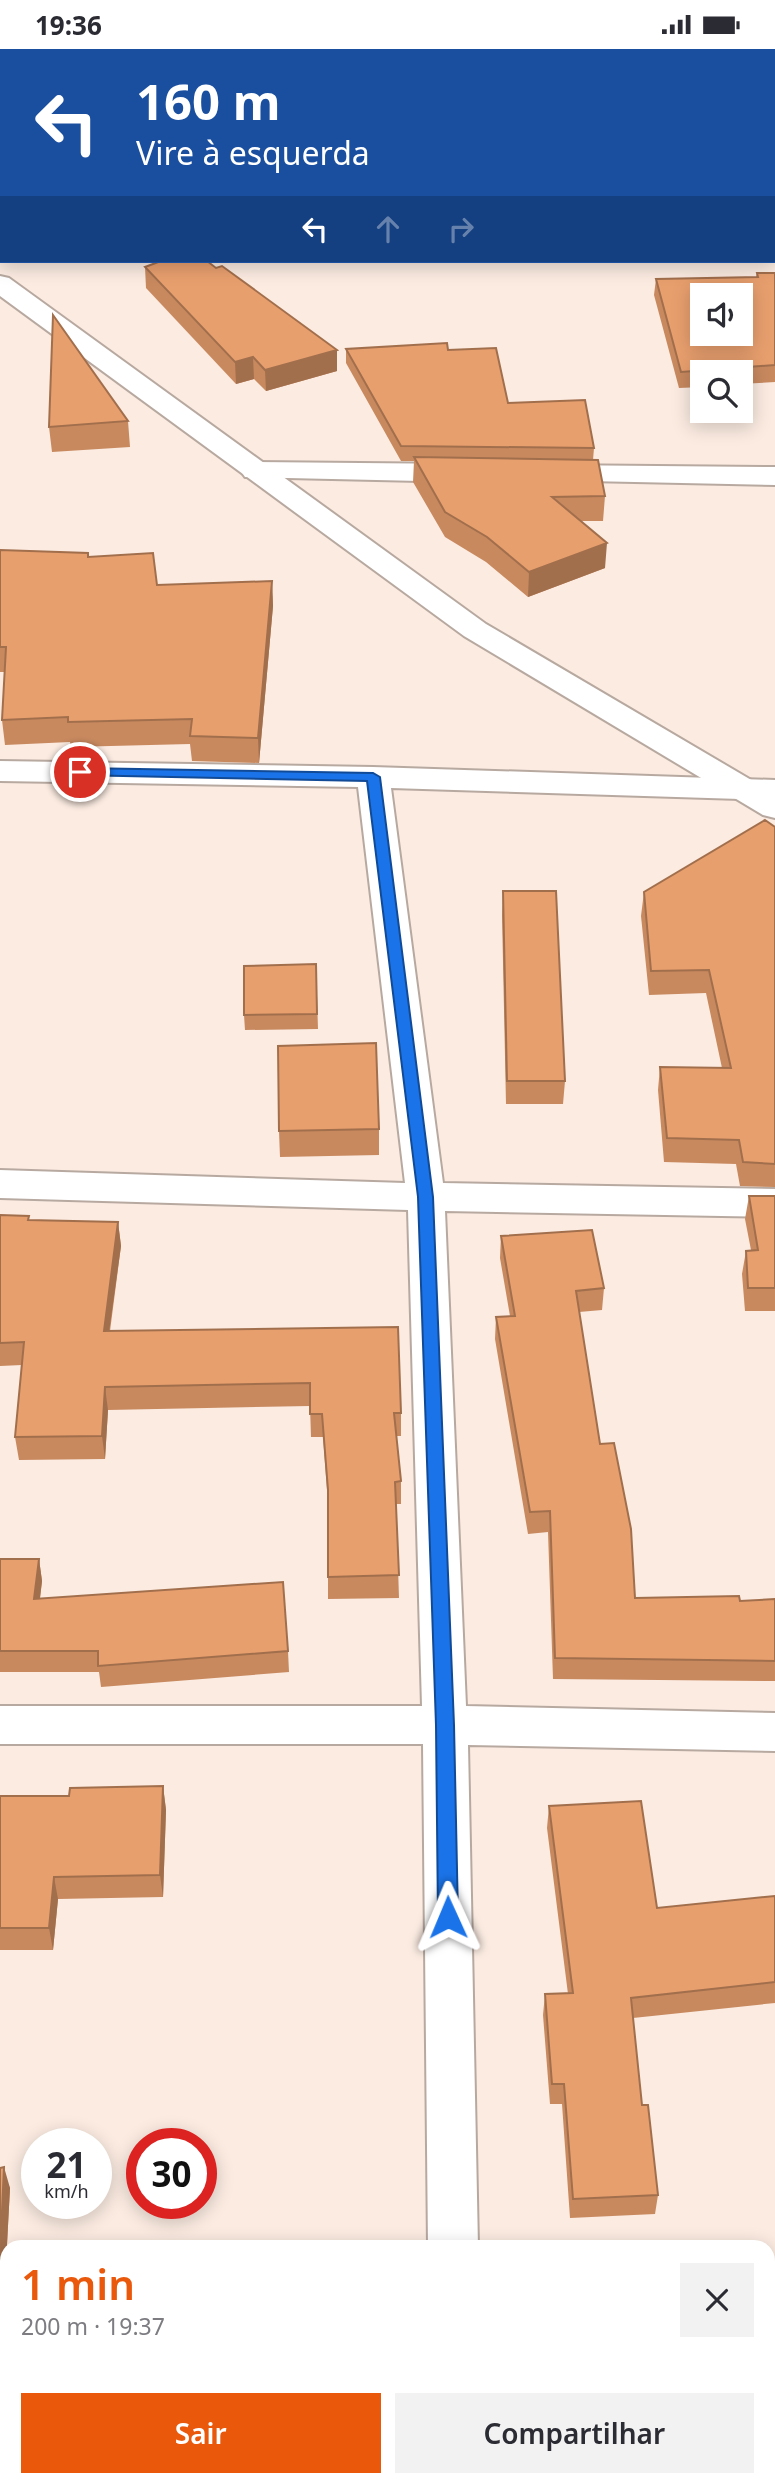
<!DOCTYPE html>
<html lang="pt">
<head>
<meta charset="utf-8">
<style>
	:root { --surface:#fff; --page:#f2f2f3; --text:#2b2b33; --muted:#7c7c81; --accent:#ea580c }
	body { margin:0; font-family:"Noto Sans",sans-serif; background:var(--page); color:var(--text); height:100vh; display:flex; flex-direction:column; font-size:26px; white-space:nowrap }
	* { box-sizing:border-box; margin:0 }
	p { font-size:23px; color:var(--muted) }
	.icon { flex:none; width:38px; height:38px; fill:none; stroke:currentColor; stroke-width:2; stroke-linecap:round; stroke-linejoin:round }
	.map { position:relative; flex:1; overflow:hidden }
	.details { position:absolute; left:0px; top:2191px; width:775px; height:247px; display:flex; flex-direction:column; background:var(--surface); border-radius:21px 21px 0 0; box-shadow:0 4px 18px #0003 }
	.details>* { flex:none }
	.hud { position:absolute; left:0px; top:0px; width:775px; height:214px; box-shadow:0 4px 18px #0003; background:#1a4fa0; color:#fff; overflow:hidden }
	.fabs { position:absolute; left:690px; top:234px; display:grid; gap:14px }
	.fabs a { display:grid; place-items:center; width:63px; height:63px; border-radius:0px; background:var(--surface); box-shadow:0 4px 18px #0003; font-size:35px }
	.speed { position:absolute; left:21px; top:2079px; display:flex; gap:14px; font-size:35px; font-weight:700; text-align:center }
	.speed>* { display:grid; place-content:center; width:91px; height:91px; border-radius:50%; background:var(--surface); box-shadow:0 4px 18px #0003; line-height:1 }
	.speed small { font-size:18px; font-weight:400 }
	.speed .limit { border:10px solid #d22; background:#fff; color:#111 }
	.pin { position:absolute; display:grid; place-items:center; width:60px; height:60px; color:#fff; margin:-30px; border:4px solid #fff; border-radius:50%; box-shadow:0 2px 7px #0007 }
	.me { position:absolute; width:77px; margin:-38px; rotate:359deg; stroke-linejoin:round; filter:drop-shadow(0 0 5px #0008) }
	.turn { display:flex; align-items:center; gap:24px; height:147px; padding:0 21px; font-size:32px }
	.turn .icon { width:91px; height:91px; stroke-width:2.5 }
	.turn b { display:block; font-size:49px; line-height:60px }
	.lanes { display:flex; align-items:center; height:66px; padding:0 21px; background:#0003; justify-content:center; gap:35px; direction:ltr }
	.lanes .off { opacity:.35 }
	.round { display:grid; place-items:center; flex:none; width:74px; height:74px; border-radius:0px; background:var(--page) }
	.summary { display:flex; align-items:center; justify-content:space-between; height:119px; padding:0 21px }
	h1 { font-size:42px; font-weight:600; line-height:52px; color:var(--accent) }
	.action { display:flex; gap:14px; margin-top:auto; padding:14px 21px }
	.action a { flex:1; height:80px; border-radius:0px; background:var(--accent); color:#fff; font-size:28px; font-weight:600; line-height:80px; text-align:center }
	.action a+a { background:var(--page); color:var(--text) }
	.status { display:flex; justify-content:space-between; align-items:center; height:49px; padding:0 35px; background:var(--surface); direction:ltr }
	.status svg { height:19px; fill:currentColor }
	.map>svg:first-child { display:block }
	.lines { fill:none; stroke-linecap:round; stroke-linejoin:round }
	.minor-casing { stroke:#b8a9a0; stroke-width:4 }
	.secondary-casing { stroke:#b8a9a0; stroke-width:4 }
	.minor { fill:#fff; fill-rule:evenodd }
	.secondary { fill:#fff; fill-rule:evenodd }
	.wall { fill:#c8895f }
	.shaded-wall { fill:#a26f4d }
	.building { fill:#e89f6e; stroke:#a26f4d; stroke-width:2; fill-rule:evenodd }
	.route { fill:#1a73e8; stroke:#114b97; stroke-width:2 }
</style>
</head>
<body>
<div class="status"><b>19:36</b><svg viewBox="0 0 49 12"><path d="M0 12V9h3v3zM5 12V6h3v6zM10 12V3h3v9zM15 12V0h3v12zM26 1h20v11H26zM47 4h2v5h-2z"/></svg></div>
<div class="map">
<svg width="775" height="2437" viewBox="0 0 775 2437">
	<rect width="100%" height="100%" fill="#fbebe1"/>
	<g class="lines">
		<g class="minor-casing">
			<path id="minor" d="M 775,167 L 775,183 L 774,183 L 774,168 Z
				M 0,172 L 2,172 L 2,188 L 0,188 Z
				M 255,413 L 465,415 L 475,418 L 479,424 L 475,430 L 465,433 L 245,428 L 241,422 L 245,416 Z
				M 550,416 L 775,418 L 775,436 L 540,431 L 536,425 L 540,419 Z
				M 0,712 L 373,718 L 775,731 L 775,751 L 391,739 L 443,1134 L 775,1140 L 775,1168 L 445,1162 L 466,1657 L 775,1664 L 775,1702 L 468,1696 L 478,2198 L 428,2198 L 423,1695 L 0,1695 L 0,1657 L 422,1657 L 408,1161 L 0,1149 L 0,1121 L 405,1134 L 358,738 L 0,732 Z
				M 429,2431 L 483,2431 L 483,2437 L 429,2437 Z"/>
		</g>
		<g class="secondary-casing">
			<path id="secondary" d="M 0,227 L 9,229 L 486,575 L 775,745 L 775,769 L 763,766 L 464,587 L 0,247 Z"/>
		</g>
		<use href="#minor" class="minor"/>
		<use href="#secondary" class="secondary"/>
	</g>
	<path class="wall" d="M 775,0 L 775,151 L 774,151 L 774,2 Z
		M 0,18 L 2,18 L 2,138 L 0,137 Z
		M 145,218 L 337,322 L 266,342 L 254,330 L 236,335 L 146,239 Z
		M 757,224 L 775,224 L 775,333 L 740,335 L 740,324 L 702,324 L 702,338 L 679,339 L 654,246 L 656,230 L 756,228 Z
		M 346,300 L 448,301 L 508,354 L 594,399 L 593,411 L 605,447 L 603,472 L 581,472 L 605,519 L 528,548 L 486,513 L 445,488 L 413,433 L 414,412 L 401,412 L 346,314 Z
		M 128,372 L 130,398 L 52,403 L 49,378 Z
		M 0,501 L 88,508 L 157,536 L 272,532 L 273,557 L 259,714 L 192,712 L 190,695 L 71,698 L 70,693 L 5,696 L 2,671 L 5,623 L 0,623 Z
		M 775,778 L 775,1138 L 740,1137 L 736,1115 L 664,1113 L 658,1041 L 660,1018 L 722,1019 L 706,944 L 649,946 L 641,867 L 644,843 Z
		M 503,842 L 565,1032 L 563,1055 L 506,1055 L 502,866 Z
		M 316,915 L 318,980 L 245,981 L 244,966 Z
		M 379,1080 L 379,1106 L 280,1108 L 279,1082 Z
		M 749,1147 L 775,1147 L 775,1262 L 745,1262 L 742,1225 L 746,1202 L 751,1201 L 745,1170 Z
		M 0,1166 L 29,1167 L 29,1171 L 118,1173 L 121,1197 L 110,1282 L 398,1278 L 401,1364 L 401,1387 L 396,1387 L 401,1432 L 401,1455 L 396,1455 L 399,1549 L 328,1550 L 328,1454 L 323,1388 L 311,1388 L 310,1357 L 108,1361 L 105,1410 L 19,1411 L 15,1388 L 22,1316 L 0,1317 Z
		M 501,1187 L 604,1239 L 602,1261 L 579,1263 L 600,1395 L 635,1549 L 740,1552 L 775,1550 L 775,1632 L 553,1630 L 548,1483 L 528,1485 L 495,1290 L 496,1268 L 510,1267 L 500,1209 Z
		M 0,1510 L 39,1510 L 42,1532 L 40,1550 L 288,1602 L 289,1623 L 101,1638 L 99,1623 L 0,1623 Z
		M 163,1737 L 166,1761 L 163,1848 L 58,1850 L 53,1901 L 0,1901 L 0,1747 L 69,1747 Z
		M 549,1757 L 657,1859 L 775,1847 L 775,1954 L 633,1969 L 642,2056 L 658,2146 L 655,2165 L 570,2169 L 562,2055 L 550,2055 L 543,1966 L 545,1945 L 568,1945 L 547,1779 Z
		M 0,2119 L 10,2139 L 5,2233 L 0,2233 Z
		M 775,2265 L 775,2420 L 768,2421 L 768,2266 Z"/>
	<path class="shaded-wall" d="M 337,301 L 337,322 L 266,342 L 265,321 Z
		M 253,308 L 254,330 L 236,335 L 235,313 Z
		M 607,494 L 605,519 L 528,548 L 529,523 Z
		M 272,532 L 273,557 L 259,714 L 258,689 Z
		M 118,1173 L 121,1197 L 106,1305 L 104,1282 Z
		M 105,1338 L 108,1361 L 105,1410 L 102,1387 Z
		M 39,1510 L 42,1532 L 37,1572 L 34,1550 Z
		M 163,1737 L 166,1761 L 163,1848 L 160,1826 Z
		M 54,1828 L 58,1850 L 53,1901 L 49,1879 Z
		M 4,2118 L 10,2139 L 5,2233 L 0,2215 Z"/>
	<path class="building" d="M 134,0 L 775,0 L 775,132 L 774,129 L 774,2 L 121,2 Z
		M 0,18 L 2,18 L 2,123 L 0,121 Z
		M 161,212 L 207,212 L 216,219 L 222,217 L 337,301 L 265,321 L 253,308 L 235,313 L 145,218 Z
		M 757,224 L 775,224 L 775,316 L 681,323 L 656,230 L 758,228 ZM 702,247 L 740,247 L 740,285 L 702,285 Z
		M 53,266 L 128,372 L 49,378 Z
		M 447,294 L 448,301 L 496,299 L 508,354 L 585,351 L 594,399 L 401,397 L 346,300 Z
		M 414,408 L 598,411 L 605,447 L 552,448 L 607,494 L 529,523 L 487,488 L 445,463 Z
		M 0,501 L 88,504 L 88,508 L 153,504 L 157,536 L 272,532 L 258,689 L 190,687 L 192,670 L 68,673 L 68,668 L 2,671 L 6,598 L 0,598 Z
		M 765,771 L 775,778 L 775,1115 L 743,1113 L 739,1091 L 667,1089 L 660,1018 L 731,1019 L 709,921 L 651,922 L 644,843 Z
		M 503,842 L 556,842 L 565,1032 L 507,1032 Z
		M 316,915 L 317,965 L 244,966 L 244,917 Z
		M 376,994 L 379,1080 L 279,1082 L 278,997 Z
		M 749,1147 L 775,1147 L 775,1239 L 748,1239 L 746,1202 L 758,1201 Z
		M 0,1166 L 29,1167 L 28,1171 L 118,1173 L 104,1282 L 398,1278 L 401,1364 L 394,1364 L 401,1432 L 395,1433 L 399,1526 L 328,1528 L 328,1441 L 322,1365 L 310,1365 L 310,1334 L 105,1338 L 102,1387 L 15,1388 L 24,1293 L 0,1294 Z
		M 592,1181 L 604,1239 L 576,1242 L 600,1395 L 614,1394 L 631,1480 L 635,1549 L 739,1547 L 740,1552 L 775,1550 L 775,1612 L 555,1609 L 550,1462 L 530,1463 L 496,1268 L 515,1267 L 501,1187 Z
		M 0,1510 L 39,1510 L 34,1550 L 283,1533 L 288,1602 L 98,1617 L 98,1602 L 0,1602 Z
		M 163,1737 L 160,1826 L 54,1828 L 49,1879 L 0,1879 L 0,1747 L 69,1747 L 70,1739 Z
		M 641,1752 L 657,1859 L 775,1847 L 775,1933 L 631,1949 L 642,2056 L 648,2056 L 658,2146 L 573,2150 L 564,2035 L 552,2035 L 545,1945 L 573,1944 L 549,1757 Z
		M 4,2118 L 0,2206 L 0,2119 Z
		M 775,2265 L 775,2403 L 768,2403 L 768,2266 Z"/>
	<path class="route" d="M 80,719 L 373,724 L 380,728 L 433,1148 L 454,1676 L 458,1868 L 455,1875 L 448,1877 L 441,1875 L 438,1868 L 436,1676 L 418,1148 L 367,732 L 75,726 L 73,723 Z"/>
</svg>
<div class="fabs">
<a><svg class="icon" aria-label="sound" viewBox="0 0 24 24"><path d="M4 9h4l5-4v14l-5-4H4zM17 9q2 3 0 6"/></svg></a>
<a><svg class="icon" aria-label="search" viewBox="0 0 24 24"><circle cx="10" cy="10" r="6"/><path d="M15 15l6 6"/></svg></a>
</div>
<div class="speed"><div>21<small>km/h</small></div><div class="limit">30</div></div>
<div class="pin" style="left:80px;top:723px;background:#d93025"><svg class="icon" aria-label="arrive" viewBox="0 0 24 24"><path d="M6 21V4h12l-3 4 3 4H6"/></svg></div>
<svg class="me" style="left:448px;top:1868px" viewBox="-20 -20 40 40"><path d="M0-17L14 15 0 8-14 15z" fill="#1a73e8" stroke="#fff" stroke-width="4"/></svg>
<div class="hud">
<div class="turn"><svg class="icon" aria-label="left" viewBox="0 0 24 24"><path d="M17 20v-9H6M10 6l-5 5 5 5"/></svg><div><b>160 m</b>Vire à esquerda</div></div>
<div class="lanes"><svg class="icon" aria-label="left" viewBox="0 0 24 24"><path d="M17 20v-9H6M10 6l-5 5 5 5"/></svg><svg class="icon off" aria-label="ahead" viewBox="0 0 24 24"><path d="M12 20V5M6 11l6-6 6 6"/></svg><svg class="icon off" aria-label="right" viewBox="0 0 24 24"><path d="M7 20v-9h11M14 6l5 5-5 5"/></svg></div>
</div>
<section class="details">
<div class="summary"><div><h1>1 min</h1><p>200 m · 19:37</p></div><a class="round"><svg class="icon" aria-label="close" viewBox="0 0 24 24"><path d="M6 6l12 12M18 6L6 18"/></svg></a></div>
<div class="action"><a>Sair</a><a>Compartilhar</a></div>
</section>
</div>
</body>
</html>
